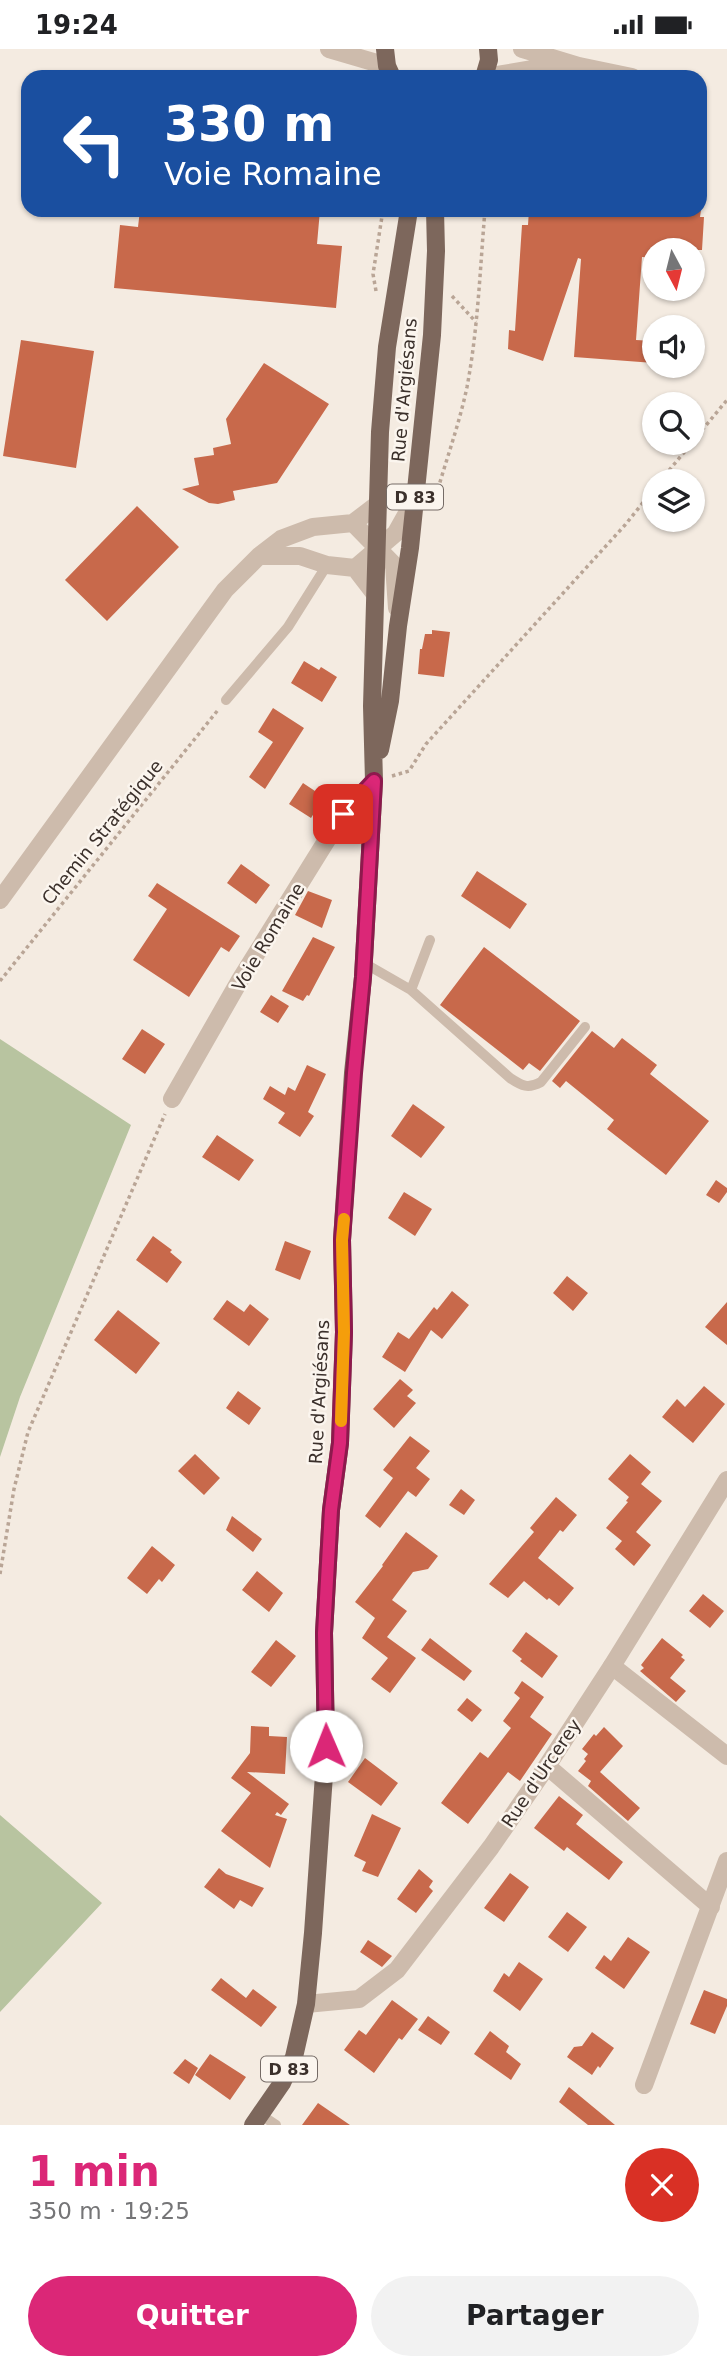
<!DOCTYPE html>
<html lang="fr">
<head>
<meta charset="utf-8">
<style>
	:root { --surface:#fff; --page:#f2f2f2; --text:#202124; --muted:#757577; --accent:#db2777 }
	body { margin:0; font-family:"DejaVu Sans",sans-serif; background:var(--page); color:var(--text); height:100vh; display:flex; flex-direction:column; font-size:26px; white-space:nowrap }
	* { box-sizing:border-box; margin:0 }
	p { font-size:23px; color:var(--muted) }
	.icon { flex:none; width:38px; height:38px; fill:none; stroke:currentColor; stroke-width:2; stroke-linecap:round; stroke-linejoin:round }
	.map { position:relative; height:2076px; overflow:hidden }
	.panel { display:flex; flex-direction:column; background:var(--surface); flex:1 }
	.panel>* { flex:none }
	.hud { position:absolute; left:21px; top:21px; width:686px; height:147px; border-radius:21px; box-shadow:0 2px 5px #0004; background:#1a4fa0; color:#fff; overflow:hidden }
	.needle { width:46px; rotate:173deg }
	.buttons { position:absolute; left:642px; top:189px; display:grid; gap:14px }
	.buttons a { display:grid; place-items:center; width:63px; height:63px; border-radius:50%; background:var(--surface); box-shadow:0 2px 5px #0004; font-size:35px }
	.pin { position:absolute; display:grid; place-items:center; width:60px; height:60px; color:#fff; margin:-30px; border-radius:14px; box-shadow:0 4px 10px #0006 }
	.me { position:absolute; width:77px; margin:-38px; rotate:359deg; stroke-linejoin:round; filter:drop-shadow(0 0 5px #0008) }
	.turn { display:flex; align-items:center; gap:24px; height:147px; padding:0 28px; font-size:32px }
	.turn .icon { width:91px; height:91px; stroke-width:2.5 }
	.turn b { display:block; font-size:49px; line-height:60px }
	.round { display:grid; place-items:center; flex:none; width:74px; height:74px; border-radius:37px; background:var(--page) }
	.head { display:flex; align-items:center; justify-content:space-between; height:119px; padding:0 28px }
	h1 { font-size:42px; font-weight:700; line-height:52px; color:var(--accent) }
	.button { display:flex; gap:14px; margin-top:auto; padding:14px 28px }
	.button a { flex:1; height:80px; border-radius:42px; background:var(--accent); color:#fff; font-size:28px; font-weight:700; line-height:80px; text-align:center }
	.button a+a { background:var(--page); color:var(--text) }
	.status { display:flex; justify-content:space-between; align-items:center; height:49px; padding:0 35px; background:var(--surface); direction:ltr }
	.status svg { height:19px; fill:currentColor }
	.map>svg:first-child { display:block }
	.green { fill:#b8c4a0 }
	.building { fill:#c8694b }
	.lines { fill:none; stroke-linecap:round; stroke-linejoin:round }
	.path { stroke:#b9a596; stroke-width:3.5; stroke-dasharray:3.5 3.5; stroke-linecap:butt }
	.service { stroke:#cdbbac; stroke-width:10 }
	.minor { stroke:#cdbbac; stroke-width:18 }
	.tertiary { stroke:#cdbbac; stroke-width:18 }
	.primary { stroke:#7d675c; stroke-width:18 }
	.route-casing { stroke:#8e194d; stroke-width:18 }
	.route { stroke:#db2777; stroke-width:12 }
	.slow { stroke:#f59e0b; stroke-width:12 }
	.labels { text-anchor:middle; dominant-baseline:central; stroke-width:5; stroke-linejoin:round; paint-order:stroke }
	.shield { fill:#fbf5ee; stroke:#756b66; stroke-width:2 }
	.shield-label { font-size:16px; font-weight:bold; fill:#3b302b }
	.street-label { font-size:18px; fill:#3b302b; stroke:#fbf5ee }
</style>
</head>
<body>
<div class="status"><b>19:24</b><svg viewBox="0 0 49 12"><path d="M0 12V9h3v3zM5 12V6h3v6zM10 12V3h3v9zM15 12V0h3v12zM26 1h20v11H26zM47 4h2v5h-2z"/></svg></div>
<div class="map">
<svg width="727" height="2076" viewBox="0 0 727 2076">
	<rect width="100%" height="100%" fill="#f4ebe1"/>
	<path class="green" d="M 0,990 L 131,1076 L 20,1348 L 0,1408 Z
		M 0,1766 L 102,1854 L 0,1963 Z"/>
	<path class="building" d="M 140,161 L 320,161 L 317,195 L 342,197 L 336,259 L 114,239 L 120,176 L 138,178 Z
		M 529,161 L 701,161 L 700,168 L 704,168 L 702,201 L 654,201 L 654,209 L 642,208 L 636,291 L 654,292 L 654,314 L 574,308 L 581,210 L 578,209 L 543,312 L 508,300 L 509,281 L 515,282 L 522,176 L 528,176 Z
		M 21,291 L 94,302 L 76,419 L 3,407 Z
		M 264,314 L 329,355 L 277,434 L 233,442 L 235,451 L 218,455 L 209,454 L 182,440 L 199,436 L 194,409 L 214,406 L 213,399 L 231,395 L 226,370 Z
		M 137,457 L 179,498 L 107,572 L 65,531 Z
		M 432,581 L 450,583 L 444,628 L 418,625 L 420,600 L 422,600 L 425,585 L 432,585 Z
		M 304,612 L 319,621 L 321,618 L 337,628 L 322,653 L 291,634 Z
		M 273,659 L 304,679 L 265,740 L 249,728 L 273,693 L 258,683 Z
		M 303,734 L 324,748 L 311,769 L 289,755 Z
		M 241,815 L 270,836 L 256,855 L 227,834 Z
		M 477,822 L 527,855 L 510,880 L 461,847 Z
		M 157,834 L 240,887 L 229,903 L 221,898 L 189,948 L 133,911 L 167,860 L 148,847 Z
		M 308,842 L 332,851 L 322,879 L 295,866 Z
		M 313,888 L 335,898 L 309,947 L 307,946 L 303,952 L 282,942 Z
		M 484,898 L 580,972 L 540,1022 L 529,1014 L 523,1021 L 440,956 Z
		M 271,946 L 289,957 L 278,974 L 260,963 Z
		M 142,980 L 165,995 L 145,1025 L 122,1010 Z
		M 592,982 L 614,999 L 622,989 L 657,1016 L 650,1025 L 709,1072 L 666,1126 L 607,1080 L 614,1071 L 566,1032 L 560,1039 L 552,1032 Z
		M 307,1016 L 326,1025 L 308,1063 L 314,1067 L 300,1088 L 278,1074 L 285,1064 L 263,1050 L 270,1037 L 285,1046 L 288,1038 L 295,1042 Z
		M 413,1055 L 445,1078 L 421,1109 L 391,1087 Z
		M 217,1086 L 254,1111 L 239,1132 L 202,1108 Z
		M 716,1131 L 727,1139 L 727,1143 L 719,1154 L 706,1146 Z
		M 404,1143 L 432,1160 L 415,1187 L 388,1169 Z
		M 153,1187 L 172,1201 L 170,1203 L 182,1213 L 167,1234 L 136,1211 Z
		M 285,1192 L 311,1202 L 300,1231 L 275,1221 Z
		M 567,1227 L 588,1244 L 573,1262 L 553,1244 Z
		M 452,1242 L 469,1256 L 442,1290 L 431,1281 L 405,1323 L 382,1308 L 398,1283 L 409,1290 L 434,1258 L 437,1261 Z
		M 227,1251 L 244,1263 L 250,1255 L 269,1270 L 249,1297 L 213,1270 Z
		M 727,1253 L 727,1296 L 705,1278 Z
		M 118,1261 L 160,1294 L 136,1325 L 94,1291 Z
		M 400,1330 L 413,1341 L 407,1347 L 416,1354 L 394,1379 L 373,1360 Z
		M 704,1337 L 725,1355 L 693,1394 L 662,1368 L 677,1350 L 685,1358 Z
		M 238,1342 L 261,1359 L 249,1376 L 226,1359 Z
		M 410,1387 L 430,1402 L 416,1419 L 430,1430 L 416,1448 L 408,1442 L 380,1479 L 365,1467 L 393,1429 L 383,1421 Z
		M 195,1405 L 220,1429 L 204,1446 L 178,1422 Z
		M 630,1405 L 651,1423 L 641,1435 L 662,1452 L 636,1483 L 651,1496 L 634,1517 L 615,1500 L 622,1492 L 606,1479 L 628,1453 L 626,1452 L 629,1448 L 608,1430 Z
		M 461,1440 L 475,1451 L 464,1466 L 449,1456 Z
		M 556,1448 L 577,1466 L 563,1483 L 560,1481 L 538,1509 L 574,1539 L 559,1557 L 549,1549 L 547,1551 L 524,1532 L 508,1549 L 489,1535 L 534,1483 L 530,1479 Z
		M 232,1467 L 262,1490 L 253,1503 L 226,1481 Z
		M 406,1483 L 438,1507 L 428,1520 L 413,1523 L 392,1551 L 407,1562 L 387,1588 L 416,1609 L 390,1644 L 371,1630 L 388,1609 L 362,1589 L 375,1569 L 355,1553 L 383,1517 L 382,1516 Z
		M 152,1497 L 175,1516 L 162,1533 L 159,1530 L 147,1545 L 127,1529 Z
		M 257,1522 L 283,1544 L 269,1563 L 242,1541 Z
		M 703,1545 L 724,1562 L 710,1579 L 689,1562 Z
		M 526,1583 L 558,1607 L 542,1629 L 520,1612 L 522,1610 L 512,1602 Z
		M 430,1589 L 472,1622 L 464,1632 L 421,1601 Z
		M 662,1589 L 683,1606 L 681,1608 L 685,1611 L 670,1629 L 686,1642 L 676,1653 L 640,1622 L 644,1619 L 641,1616 Z
		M 276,1591 L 296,1607 L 271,1638 L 251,1623 Z
		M 522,1632 L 544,1648 L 530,1668 L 552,1685 L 520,1732 L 508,1723 L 468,1775 L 441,1754 L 480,1703 L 488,1709 L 511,1679 L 503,1672 L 520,1649 L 514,1644 Z
		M 467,1649 L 482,1661 L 472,1673 L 457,1661 Z
		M 251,1677 L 269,1678 L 269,1687 L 287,1688 L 285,1725 L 247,1723 L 289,1755 L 281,1766 L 277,1763 L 275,1766 L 287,1770 L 270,1819 L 221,1782 L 251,1744 L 231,1729 L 250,1704 Z
		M 604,1678 L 623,1697 L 600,1723 L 640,1759 L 628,1772 L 588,1737 L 591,1732 L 578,1722 L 586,1712 L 584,1710 L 588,1705 L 582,1700 L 594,1685 L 596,1687 Z
		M 365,1709 L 398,1734 L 381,1757 L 348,1733 Z
		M 559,1747 L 583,1766 L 576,1775 L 623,1813 L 609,1831 L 567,1798 L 564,1802 L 534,1779 Z
		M 372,1765 L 401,1779 L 378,1828 L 362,1822 L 366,1813 L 354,1807 Z
		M 219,1819 L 226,1825 L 264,1839 L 252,1858 L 240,1851 L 234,1860 L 204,1838 Z
		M 419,1820 L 433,1832 L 429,1838 L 433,1842 L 416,1864 L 397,1850 Z
		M 510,1824 L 529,1838 L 504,1873 L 484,1859 Z
		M 567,1863 L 587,1878 L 568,1903 L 548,1888 Z
		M 628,1888 L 650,1903 L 624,1940 L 595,1919 L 604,1906 L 611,1912 Z
		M 368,1891 L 392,1907 L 382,1918 L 360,1903 Z
		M 519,1913 L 543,1930 L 520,1962 L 493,1942 L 504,1924 L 509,1928 Z
		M 221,1929 L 246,1949 L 253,1940 L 277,1958 L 261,1978 L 211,1941 Z
		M 704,1941 L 727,1950 L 727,1957 L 715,1985 L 690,1975 Z
		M 392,1951 L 418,1970 L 402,1991 L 399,1989 L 374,2024 L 344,2001 L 359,1981 L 366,1986 Z
		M 428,1967 L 450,1983 L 441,1996 L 418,1981 Z
		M 490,1982 L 509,1997 L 506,2003 L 521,2015 L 511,2031 L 474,2005 Z
		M 592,1983 L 614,1999 L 600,2019 L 598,2017 L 592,2026 L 567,2008 L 574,1998 L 582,1997 Z
		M 210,2005 L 246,2028 L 230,2051 L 195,2026 Z
		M 185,2010 L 198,2019 L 189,2035 L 173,2024 Z
		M 569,2038 L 615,2076 L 588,2076 L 559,2053 Z
		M 318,2054 L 350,2076 L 302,2076 Z"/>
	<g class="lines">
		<path class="path" d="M 376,242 L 373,225 L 383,161
			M 452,247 L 476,273
			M 693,392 L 727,351
			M 660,432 L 692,394
			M 436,447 C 446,411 459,376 467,338 C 478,280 480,220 485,161
			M 392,727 L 409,722 L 426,695 L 625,476 L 654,440
			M 0,932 L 218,661
			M 0,1525 L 14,1440 L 28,1383 L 165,1065"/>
		<path class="service" d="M 226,651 L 288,578 L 327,516
			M 364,914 L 411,941 L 510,1029 C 522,1037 528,1040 541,1033 L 585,978
			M 411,941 L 430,891
			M 261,2066 L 276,2076"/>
		<path class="minor" d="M 329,0 L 387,17
			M 522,0 L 579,17 L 632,28
			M 485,28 L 533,20 L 565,18
			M 353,474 L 394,516 L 397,559
			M 259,507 L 300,507 L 327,516 L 355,519 L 375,545
			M 355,519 L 396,484 L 415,450
			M 0,851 L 225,541 L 259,507 L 281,490 L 313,478 L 353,474 L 378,455
			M 172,1050 L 240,931 L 343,765 L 374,732
			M 612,1617 L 727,1707
			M 547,1717 L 711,1858
			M 644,2036 L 727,1812"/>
		<path class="tertiary" d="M 306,1955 L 359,1950 L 397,1921 L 491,1798 L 547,1717 L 612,1617 L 727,1431"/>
		<path class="primary" d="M 385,0 L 387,17 L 392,28
			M 484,28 L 489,11 L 488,0
			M 380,701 L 390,652 L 398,577 L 410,499 L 432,286 L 436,202 L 435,161
			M 253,2076 L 282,2034 L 294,2008 L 306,1955 L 313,1884 L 326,1697 L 324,1584 L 331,1461 L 340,1394 L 344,1283 L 342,1191 L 353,1024 L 363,928 L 374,732 L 372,657 L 380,383 L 387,298 L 409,161"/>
	</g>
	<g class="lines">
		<g class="route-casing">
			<path id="route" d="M 326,1697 L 324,1584 L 331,1461 L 340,1394 L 344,1283 L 342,1191 L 354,1024 L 363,928 L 374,732 L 343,765"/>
		</g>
		<use href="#route" class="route"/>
		<path class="slow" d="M 341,1372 L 344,1283 L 342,1191 L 344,1170"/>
	</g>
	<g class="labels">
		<g class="shield">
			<rect x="387" y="435.5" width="56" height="25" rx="5"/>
			<rect x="261" y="2007.5" width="56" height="25" rx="5"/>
		</g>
		<g class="shield-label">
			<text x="415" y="448">D 83</text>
			<text x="289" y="2020">D 83</text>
		</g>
		<g class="street-label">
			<text transform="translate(404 341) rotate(-85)">Rue d'Argiésans</text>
			<text transform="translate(102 783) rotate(-51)">Chemin Stratégique</text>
			<text transform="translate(268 888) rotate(-59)">Voie Romaine</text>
			<text transform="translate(319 1343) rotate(-87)">Rue d'Argiésans</text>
			<text transform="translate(541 1724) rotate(-56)">Rue d'Urcerey</text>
		</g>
	</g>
</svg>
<div class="buttons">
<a><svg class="needle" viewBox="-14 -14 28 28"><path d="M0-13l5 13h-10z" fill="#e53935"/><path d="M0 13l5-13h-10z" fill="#757577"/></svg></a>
<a><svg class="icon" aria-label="sound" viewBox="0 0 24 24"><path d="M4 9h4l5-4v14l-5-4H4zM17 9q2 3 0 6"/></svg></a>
<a><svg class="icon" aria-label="search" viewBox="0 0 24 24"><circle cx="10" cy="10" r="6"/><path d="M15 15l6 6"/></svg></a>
<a><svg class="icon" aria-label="layers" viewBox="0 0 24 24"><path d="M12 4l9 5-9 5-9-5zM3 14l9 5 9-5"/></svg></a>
</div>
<div class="pin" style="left:343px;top:765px;background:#d93025"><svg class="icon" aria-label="arrive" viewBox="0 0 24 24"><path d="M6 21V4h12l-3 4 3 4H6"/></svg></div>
<svg class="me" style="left:326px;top:1697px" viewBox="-20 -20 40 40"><circle r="19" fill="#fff"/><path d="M0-13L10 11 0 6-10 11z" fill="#db2777"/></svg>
<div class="hud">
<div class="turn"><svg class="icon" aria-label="left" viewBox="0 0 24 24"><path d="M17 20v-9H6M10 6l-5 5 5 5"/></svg><div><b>330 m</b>Voie Romaine</div></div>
</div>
</div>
<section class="panel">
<div class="head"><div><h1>1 min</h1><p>350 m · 19:25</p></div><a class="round" style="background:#d93025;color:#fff"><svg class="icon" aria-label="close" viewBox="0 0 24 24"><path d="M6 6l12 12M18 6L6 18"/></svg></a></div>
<div class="button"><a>Quitter</a><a>Partager</a></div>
</section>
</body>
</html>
